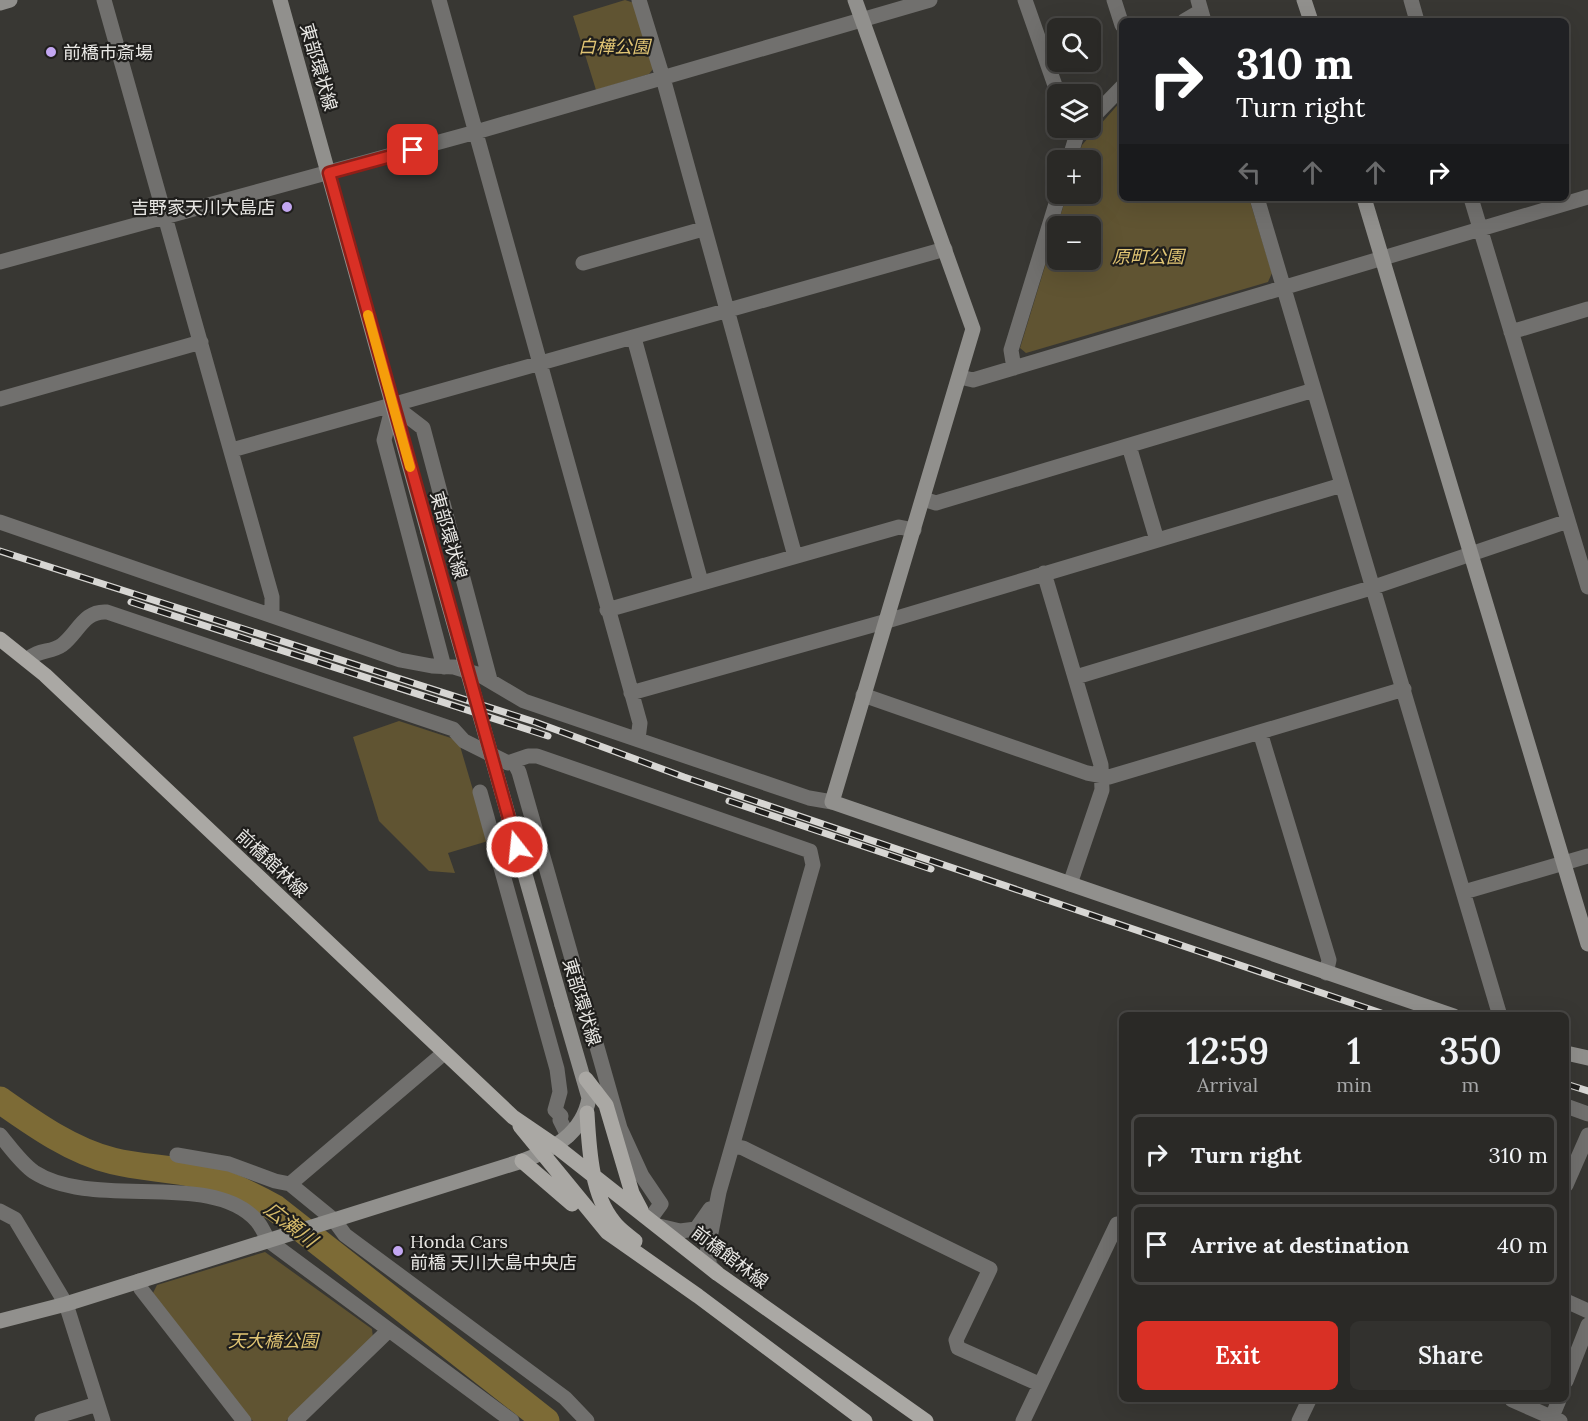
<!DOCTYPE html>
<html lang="en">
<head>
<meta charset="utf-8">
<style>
	:root { --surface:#2a2926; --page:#32312e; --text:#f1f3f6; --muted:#a5a6a7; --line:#464543; --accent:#d93025 }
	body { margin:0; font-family:Lora,"Noto Sans JP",serif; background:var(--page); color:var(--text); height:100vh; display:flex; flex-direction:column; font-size:22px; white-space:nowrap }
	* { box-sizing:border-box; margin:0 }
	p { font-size:20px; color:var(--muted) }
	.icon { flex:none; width:33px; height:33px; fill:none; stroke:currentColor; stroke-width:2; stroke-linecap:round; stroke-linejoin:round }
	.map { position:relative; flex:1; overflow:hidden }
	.sheet { position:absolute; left:1119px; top:1012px; width:450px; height:390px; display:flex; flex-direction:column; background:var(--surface); border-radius:9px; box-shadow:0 6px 24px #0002,0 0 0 2px var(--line) }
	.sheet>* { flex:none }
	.hud { position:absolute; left:1119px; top:18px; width:450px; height:183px; border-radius:9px; box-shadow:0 6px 24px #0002,0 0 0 2px var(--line); background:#202124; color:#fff; overflow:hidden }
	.fabs { position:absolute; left:1047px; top:18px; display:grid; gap:12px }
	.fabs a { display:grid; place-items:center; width:54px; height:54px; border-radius:9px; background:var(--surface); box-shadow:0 6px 24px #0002,0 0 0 2px var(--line); font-size:30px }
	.pin { position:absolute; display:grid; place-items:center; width:51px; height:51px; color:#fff; margin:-26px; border-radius:12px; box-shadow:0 3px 9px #0006 }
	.me { position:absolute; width:66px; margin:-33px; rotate:344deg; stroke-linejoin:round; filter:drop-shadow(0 0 4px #0008) }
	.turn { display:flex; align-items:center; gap:21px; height:126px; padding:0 18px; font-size:27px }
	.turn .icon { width:78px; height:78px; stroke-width:2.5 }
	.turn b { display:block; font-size:42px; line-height:51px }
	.lanes { display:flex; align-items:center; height:57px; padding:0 18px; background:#0003; justify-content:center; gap:30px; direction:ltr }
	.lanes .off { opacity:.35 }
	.eta { display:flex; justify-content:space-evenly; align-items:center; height:102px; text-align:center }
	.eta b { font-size:36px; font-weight:600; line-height:42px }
	.action { display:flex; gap:12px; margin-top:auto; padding:12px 18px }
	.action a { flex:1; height:69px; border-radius:9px; background:var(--accent); color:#fff; font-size:24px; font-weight:600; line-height:69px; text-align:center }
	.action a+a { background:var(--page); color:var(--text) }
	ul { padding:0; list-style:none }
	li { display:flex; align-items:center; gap:18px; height:81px; margin:0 12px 9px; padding:0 6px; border:3px solid var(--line); border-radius:9px }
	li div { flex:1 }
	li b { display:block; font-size:22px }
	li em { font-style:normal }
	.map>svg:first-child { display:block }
	.green { fill:#605432; fill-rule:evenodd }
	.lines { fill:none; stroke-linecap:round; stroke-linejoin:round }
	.river { stroke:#7d6b36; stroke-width:27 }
	.street { stroke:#71706e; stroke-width:15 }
	.secondary { stroke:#91908d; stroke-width:15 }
	.primary { stroke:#aaa8a4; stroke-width:15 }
	.rail-casing { stroke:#d7d6d3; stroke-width:7 }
	.rail { stroke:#1f1e1c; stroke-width:4.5; stroke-dasharray:14; stroke-linecap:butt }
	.secondary-bridge { stroke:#91908d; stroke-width:15 }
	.route-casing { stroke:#8d1f18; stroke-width:15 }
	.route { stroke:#d93025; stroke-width:10 }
	.slow { stroke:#f59e0b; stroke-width:10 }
	.poi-dot { fill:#c3a7f2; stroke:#1f1e1c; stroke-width:2 }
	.labels { text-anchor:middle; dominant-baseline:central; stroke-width:4.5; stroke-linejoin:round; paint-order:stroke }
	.park-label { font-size:18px; font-style:italic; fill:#e0c473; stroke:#1f1e1c }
	.poi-label { font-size:18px; fill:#e9e8e5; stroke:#1f1e1c; text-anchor:start }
	.street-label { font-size:18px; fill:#e9e8e5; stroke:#1f1e1c }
	.water-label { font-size:20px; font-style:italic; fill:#d7bc6b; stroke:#1f1e1c }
</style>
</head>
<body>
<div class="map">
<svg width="1588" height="1421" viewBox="0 0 1588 1421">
	<rect width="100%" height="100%" fill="#383733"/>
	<path class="green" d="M 625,0 L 634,3 L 653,69 L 649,74 L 596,90 L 573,16 Z
		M 1122,100 L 1122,198 L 1249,198 L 1272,273 L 1268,282 L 1026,353 L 1020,348 L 1067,194 L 1090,194 L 1090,160 L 1077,160 L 1082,145 ZM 1058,226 L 1090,226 L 1090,260 L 1058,260 Z
		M 399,721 L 454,739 L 460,746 L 488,841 L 448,853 L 455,873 L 429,871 L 379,821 L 353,737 Z
		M 265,1252 L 372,1329 L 373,1338 L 286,1421 L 253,1421 L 235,1403 L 153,1293 L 157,1285 Z"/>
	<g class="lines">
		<path class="river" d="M 0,1100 C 34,1124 72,1151 113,1161 C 141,1168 171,1168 199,1175 C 226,1183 250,1194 275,1208 L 546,1421"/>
		<path class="street" d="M 104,0 L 272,597 L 272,615
			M 439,0 L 640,723 L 638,739
			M 639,0 L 663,78 L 795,556
			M 1025,0 L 1058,94
			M 1114,0 L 1122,25
			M 1198,0 L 1204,21
			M 1411,0 L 1417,21
			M 1184,21 L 1201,11
			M 1090,120 L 1122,87
			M 1069,160 L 1077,134 L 1084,128
			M 1257,198 L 1500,1016
			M 1471,198 L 1588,587
			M 0,262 L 476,132 L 930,0
			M 583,263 L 703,229
			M 1511,332 L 1588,309
			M 634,338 L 701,582
			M 1014,368 L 1011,350 L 1059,194
			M 960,377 L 973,380 L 1588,197
			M 0,399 L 201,342
			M 1129,446 L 1157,540
			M 232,450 L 945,249
			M 923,499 L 936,503 L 1314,390
			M 0,522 L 400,660 L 432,666 L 454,667 L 480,675 L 524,701 L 809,798 L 832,802
			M 1044,573 L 1101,765 L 1102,790 L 1070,884
			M 607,610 L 899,527 L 914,530
			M 27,660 C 38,649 51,653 62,645 C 78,633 84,610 107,612 L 453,729 L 464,741 L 508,763 L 528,756 L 537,756 L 810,851 L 813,865 L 719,1192 L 707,1253 L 710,1266 L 717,1273
			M 444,667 L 384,440 L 393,405 L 423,428 L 490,680
			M 1076,677 L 1374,587 L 1568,521
			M 631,693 L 887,621 L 1342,485
			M 863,695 L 1087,773 L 1109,777 L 1404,689
			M 1260,732 L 1329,960 L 1326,973
			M 514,762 L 519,772 L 620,1128 L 642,1176 L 661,1204 L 650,1219
			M 480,792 L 557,1069 L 560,1092 L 555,1110 L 561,1116 L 560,1120 L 568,1136
			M 1464,892 L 1588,856
			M 1566,1106 L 1588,1114
			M 0,1135 C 10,1147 21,1163 34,1172 C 94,1211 212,1169 257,1221 C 262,1227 265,1235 269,1241 L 512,1421
			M 733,1146 L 743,1148 L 990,1269 L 956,1340 L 958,1348 L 1039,1384
			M 177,1155 L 229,1164 L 275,1181 L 290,1184 L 334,1220 L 345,1235 L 565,1398 L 587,1421
			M 290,1184 L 444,1053
			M 1566,1185 L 1588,1135
			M 0,1211 L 15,1219 L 66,1304 L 103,1421
			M 659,1226 L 680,1231 L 696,1229 L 710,1209
			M 139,1281 L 141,1289 L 244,1421
			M 1566,1301 L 1588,1311
			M 1566,1381 L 1588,1325
			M 1512,1400 L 1560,1421
			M 1552,1417 L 1559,1400
			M 42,1421 L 97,1404
			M 295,1421 L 389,1330
			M 1023,1421 L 1117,1224 L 1122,1226
			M 1299,1421 L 1309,1400"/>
		<path class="secondary" d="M 280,0 L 428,532
			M 855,0 L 973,329 L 832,802 L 1454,1016
			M 1304,0 L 1311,21
			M 0,3 L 10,0
			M 1364,198 L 1588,944
			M 1566,1053 L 1588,1058
			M 0,1321 L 66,1304 L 522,1161 C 553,1150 583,1133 589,1098 L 562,1005"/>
		<path class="primary" d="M 0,639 L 45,675 L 513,1117 L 557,1147 L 718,1274 L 926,1421
			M 586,1079 L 606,1105 L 632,1193 L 641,1210
			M 587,1113 C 589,1147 591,1195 614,1222 C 619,1229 628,1235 635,1241
			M 520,1126 L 607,1232 L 698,1296 L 865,1421
			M 522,1161 L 572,1204"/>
		<g class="rail-casing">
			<path id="rail" d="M 0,551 L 535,722 L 684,777 L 1390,1016
				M 131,602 L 548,736
				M 729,801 L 931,869
				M 1566,1084 L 1588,1091"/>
		</g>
		<use href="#rail" class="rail"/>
		<path class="secondary-bridge" d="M 428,532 L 562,1005"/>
	</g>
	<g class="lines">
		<g class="route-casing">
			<path id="route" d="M 413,150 L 329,173 L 517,847"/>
		</g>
		<use href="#route" class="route"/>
		<path class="slow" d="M 368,315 L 410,467"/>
	</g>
	<g class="poi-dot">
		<circle cx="51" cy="52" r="6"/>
		<circle cx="287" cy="207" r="6"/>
		<circle cx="398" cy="1251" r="6"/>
	</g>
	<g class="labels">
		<g class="park-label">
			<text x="614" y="46">白樺公園</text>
			<text x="1148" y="256">原町公園</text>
			<text x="273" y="1340">天大橋公園</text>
		</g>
		<g class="poi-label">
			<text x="63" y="52">前橋市斎場</text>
			<text x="275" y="207" text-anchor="end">吉野家天川大島店</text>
			<text x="410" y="1241">Honda Cars<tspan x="410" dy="21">前橋 天川大島中央店</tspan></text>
		</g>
		<g class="street-label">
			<text transform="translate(319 67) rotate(74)">東部環状線</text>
			<text transform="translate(449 535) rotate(74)">東部環状線</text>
			<text transform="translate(272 863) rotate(43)">前橋館林線</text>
			<text transform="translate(582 1002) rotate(73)">東部環状線</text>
			<text transform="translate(730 1257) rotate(37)">前橋館林線</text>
		</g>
		<g class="water-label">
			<text transform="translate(291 1224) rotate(38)">広瀬川</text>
		</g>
	</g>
</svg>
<div class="fabs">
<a><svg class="icon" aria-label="search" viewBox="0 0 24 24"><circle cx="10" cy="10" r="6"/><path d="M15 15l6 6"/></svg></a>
<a><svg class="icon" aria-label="layers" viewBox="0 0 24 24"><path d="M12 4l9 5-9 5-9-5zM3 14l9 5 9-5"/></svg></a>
<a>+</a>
<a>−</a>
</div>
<div class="pin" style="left:413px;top:150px;background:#d93025"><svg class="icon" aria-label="arrive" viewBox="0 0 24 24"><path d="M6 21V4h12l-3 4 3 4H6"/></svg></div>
<svg class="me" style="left:517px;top:847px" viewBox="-20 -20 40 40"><circle r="17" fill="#d93025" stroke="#fff" stroke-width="3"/><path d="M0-11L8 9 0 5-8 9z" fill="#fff"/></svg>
<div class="hud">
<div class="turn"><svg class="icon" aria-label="right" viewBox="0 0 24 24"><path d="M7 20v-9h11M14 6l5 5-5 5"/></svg><div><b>310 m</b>Turn right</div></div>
<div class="lanes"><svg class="icon off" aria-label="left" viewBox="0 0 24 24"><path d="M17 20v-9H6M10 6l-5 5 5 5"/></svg><svg class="icon off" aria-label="ahead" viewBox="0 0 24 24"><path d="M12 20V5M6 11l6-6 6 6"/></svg><svg class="icon off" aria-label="ahead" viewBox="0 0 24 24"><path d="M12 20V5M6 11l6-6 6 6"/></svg><svg class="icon" aria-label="right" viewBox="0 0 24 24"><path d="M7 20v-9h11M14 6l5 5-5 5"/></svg></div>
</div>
<section class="sheet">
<div class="eta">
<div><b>12:59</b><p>Arrival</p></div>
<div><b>1</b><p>min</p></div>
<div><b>350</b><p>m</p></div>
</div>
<ul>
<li><svg class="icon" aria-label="right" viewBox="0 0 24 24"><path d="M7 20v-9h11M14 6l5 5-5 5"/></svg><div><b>Turn right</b></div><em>310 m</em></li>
<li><svg class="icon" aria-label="arrive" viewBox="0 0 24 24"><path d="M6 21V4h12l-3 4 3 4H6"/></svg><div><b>Arrive at destination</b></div><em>40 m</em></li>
</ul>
<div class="action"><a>Exit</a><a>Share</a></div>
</section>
</div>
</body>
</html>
